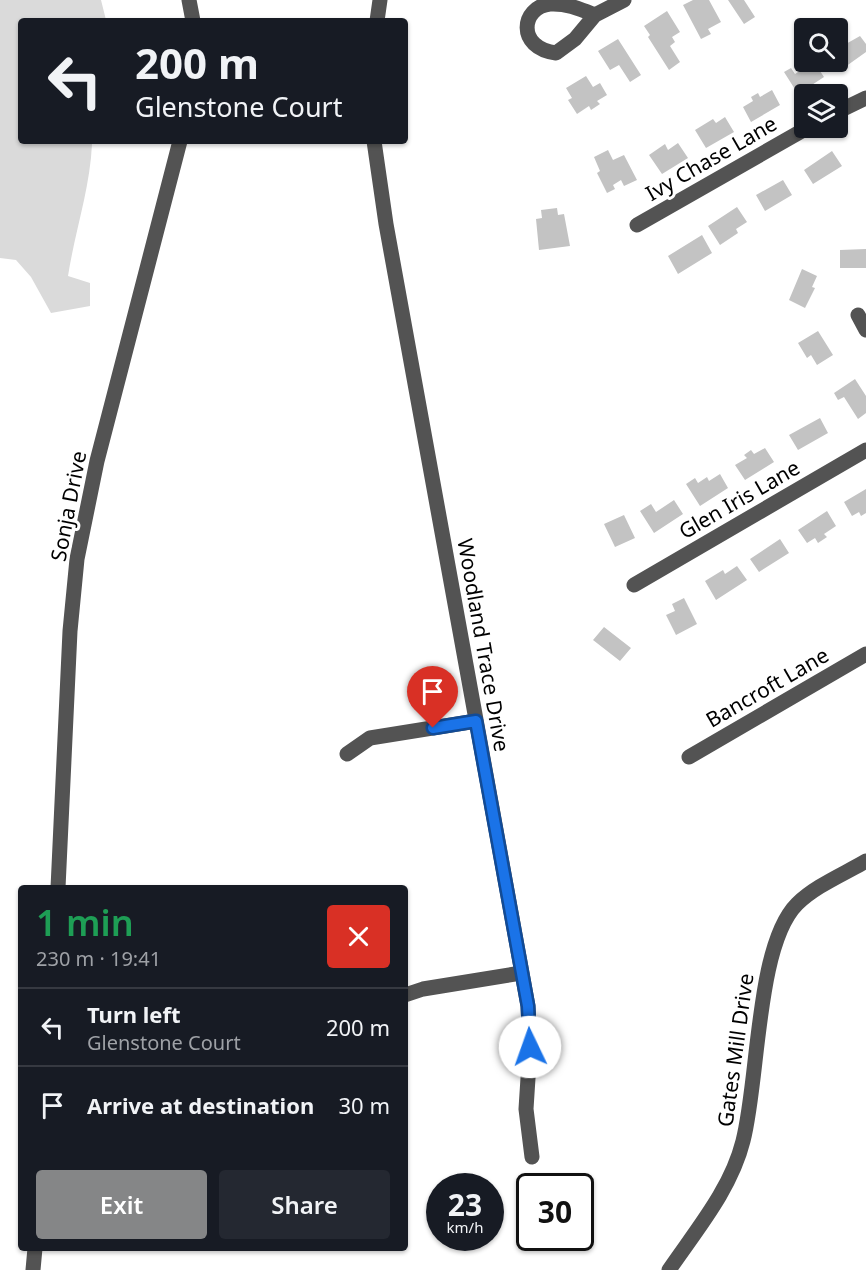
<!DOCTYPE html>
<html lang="en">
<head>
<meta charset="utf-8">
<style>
	:root { --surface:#171b24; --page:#242831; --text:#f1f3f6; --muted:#9ea1a6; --line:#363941; --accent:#858687 }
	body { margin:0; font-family:"Noto Sans",sans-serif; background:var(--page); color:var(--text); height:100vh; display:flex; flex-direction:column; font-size:22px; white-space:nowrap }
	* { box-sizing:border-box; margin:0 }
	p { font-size:20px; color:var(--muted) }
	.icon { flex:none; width:33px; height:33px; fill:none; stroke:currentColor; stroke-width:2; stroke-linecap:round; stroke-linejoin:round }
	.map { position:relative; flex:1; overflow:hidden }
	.details { position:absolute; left:18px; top:885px; width:390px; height:366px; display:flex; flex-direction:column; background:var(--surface); border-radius:6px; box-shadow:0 2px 4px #0004 }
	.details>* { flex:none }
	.hud { position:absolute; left:18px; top:18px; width:390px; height:126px; border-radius:6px; box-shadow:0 2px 4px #0004; background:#171b24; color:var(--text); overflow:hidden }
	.fabs { position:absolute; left:794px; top:18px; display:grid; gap:12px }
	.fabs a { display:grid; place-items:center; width:54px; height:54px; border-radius:6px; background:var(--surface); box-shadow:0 2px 4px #0004; font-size:30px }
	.speed { position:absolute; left:426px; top:1173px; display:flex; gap:12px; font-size:30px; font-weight:700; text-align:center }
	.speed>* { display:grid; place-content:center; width:78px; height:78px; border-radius:50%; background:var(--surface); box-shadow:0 2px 4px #0004; line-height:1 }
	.speed small { font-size:15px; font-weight:400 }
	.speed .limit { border:3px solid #111; border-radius:9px; background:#fff; color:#111 }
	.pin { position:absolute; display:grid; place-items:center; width:51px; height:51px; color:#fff; margin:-62px -26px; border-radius:50% 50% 50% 0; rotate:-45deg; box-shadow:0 0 6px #0007 }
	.pin .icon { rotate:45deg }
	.me { position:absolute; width:66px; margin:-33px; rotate:357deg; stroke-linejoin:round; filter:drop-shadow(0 0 4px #0008) }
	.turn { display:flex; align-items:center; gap:21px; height:126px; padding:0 18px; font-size:27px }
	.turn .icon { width:78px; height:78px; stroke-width:2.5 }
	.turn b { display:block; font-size:42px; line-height:51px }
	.round { display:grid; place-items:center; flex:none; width:63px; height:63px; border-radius:6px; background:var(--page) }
	.summary { display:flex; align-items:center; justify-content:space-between; height:102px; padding:0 18px }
	h1 { font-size:36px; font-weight:600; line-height:45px; color:#1e9e55 }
	.action { display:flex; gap:12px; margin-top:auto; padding:12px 18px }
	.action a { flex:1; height:69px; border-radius:6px; background:var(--accent); color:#fff; font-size:24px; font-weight:600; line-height:69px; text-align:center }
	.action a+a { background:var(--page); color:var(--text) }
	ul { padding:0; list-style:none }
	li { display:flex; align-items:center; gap:18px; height:78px; padding:0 18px; border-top:2px solid var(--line) }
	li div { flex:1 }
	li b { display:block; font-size:22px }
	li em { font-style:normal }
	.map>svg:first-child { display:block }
	.green { fill:#dadada }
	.building { fill:#c3c3c3 }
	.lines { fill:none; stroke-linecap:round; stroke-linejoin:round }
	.minor { stroke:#535353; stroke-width:15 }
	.route-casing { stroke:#114b97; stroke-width:15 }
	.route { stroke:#1a73e8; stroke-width:10 }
	.labels { text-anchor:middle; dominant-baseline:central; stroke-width:6; stroke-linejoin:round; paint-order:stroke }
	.street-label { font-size:21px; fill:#000; stroke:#fff }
</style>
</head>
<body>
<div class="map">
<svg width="866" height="1270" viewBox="0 0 866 1270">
	<rect width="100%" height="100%" fill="#fff"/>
	<path class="green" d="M 0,0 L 101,0 L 106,20 L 21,21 L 21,141 L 91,141 L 92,144 C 90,189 75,231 68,276 L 90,283 L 90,306 L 51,313 L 31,277 L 16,260 L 0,258 Z"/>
	<path class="building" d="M 693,0 L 709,0 L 721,22 L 708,29 L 711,34 L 701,39 L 683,5 Z
		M 728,0 L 744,0 L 755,17 L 744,24 Z
		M 667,11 L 680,32 L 672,37 L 675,42 L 670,46 L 680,62 L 669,70 L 648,37 L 650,35 L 644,26 Z
		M 860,36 L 866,44 L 866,52 L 845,67 L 837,56 L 837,49 Z
		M 618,39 L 641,75 L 630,82 L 619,65 L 610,70 L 598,51 Z
		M 814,62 L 824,77 L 798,94 L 784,72 L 791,68 L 795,74 Z
		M 586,76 L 593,87 L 600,83 L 607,95 L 597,101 L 600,104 L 591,110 L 589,106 L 577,114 L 568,100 L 572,98 L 566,88 Z
		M 772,90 L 780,105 L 751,122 L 743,107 L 753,101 L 751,97 L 758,93 L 760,97 Z
		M 725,117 L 734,132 L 706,148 L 695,130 L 713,119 L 716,123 Z
		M 678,143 L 688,158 L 662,174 L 649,155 L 665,144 L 668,150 Z
		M 608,150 L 613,160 L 624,155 L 637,180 L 624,186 L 621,180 L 613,185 L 615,189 L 607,193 L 597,173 L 600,171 L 594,157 Z
		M 832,151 L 842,166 L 813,184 L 804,170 Z
		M 783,180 L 792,195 L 765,211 L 756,195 Z
		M 737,207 L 747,222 L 736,229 L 738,233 L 720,245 L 708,226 Z
		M 557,208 L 558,215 L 564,214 L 570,246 L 539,250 L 536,219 L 542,218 L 541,210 Z
		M 702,235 L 712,253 L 678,274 L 668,256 Z
		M 866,249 L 866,268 L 840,268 L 840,250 Z
		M 802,269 L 817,276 L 812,287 L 815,288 L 805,308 L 789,300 Z
		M 818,331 L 833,355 L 817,365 L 811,355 L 807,358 L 798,343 Z
		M 855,379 L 866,396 L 866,413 L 858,419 L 844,397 L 838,400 L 834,393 Z
		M 820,418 L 828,433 L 798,450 L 789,435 Z
		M 765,448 L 774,462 L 745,480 L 735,465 L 747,458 L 744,455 L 751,450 L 754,454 Z
		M 720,474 L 728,488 L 700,506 L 686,484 L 695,478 L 698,483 L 707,477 L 709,481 Z
		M 866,489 L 866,513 L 861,516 L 859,512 L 852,516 L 844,502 Z
		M 674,500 L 683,514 L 654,533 L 640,511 L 651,504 L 656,512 Z
		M 827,511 L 836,526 L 824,534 L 827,537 L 818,543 L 815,538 L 807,543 L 798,530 Z
		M 624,515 L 635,538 L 615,547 L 604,524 Z
		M 780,539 L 789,553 L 759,572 L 750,559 Z
		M 737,566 L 747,580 L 716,600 L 705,581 L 723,570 L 725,574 Z
		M 684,598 L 697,624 L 676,635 L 666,615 L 675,611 L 672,604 Z
		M 604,627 L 631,648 L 620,661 L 593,640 Z"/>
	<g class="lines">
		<path class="minor" d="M 189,0 L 193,21
			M 595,15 C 580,9 566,3 550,4 C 521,7 516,48 556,53 L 575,39 L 595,15 L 624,0
			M 377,21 L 380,0
			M 837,112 L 866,98
			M 374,141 L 386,224 L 528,1006 L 530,1047 L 526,1109 L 532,1157
			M 637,225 L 807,128
			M 858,315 L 866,330
			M 634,585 L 866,450
			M 347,754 L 370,738 L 476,721
			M 689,757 L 866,654
			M 58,888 L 70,631 L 77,559 L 97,461 L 180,141
			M 405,995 L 423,989 L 521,973
			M 33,1270 L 35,1248
			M 669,1270 C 697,1229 731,1189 743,1141 C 759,1080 756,945 797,904 C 815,886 844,874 866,861"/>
	</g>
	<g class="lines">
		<g class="route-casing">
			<path id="route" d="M 433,728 L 476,721 L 528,1006 L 530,1047"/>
		</g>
		<use href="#route" class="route"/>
	</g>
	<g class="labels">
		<g class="street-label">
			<text transform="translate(711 158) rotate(-30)">Ivy Chase Lane</text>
			<text transform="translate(739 499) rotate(-30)">Glen Iris Lane</text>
			<text transform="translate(68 506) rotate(-79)">Sonja Drive</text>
			<text transform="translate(484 645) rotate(80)">Woodland Trace Drive</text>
			<text transform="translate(767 687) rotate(-30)">Bancroft Lane</text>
			<text transform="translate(735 1050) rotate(-82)">Gates Mill Drive</text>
		</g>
	</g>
</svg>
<div class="fabs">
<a><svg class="icon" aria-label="search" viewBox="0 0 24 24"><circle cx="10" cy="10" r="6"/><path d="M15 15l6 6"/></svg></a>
<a><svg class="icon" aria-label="layers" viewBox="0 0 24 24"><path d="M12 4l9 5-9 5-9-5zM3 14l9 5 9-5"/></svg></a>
</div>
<div class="speed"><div>23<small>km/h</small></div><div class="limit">30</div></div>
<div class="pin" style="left:433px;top:728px;background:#d93025"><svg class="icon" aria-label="arrive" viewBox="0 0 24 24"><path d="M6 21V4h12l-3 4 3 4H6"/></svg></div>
<svg class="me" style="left:530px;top:1047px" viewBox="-20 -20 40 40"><circle r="19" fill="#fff"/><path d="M0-13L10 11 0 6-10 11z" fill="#1a73e8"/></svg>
<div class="hud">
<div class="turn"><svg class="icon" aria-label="left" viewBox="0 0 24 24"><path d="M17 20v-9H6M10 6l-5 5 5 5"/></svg><div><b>200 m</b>Glenstone Court</div></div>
</div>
<section class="details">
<div class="summary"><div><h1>1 min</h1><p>230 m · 19:41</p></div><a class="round" style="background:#d93025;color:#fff"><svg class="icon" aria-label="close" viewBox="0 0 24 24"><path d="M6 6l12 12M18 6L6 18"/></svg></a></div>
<ul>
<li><svg class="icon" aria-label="left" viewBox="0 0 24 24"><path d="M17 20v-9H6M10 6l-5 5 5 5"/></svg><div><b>Turn left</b><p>Glenstone Court</p></div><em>200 m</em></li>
<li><svg class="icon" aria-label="arrive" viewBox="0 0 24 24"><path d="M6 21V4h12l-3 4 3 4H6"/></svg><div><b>Arrive at destination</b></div><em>30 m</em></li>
</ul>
<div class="action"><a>Exit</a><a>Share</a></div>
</section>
</div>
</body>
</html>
